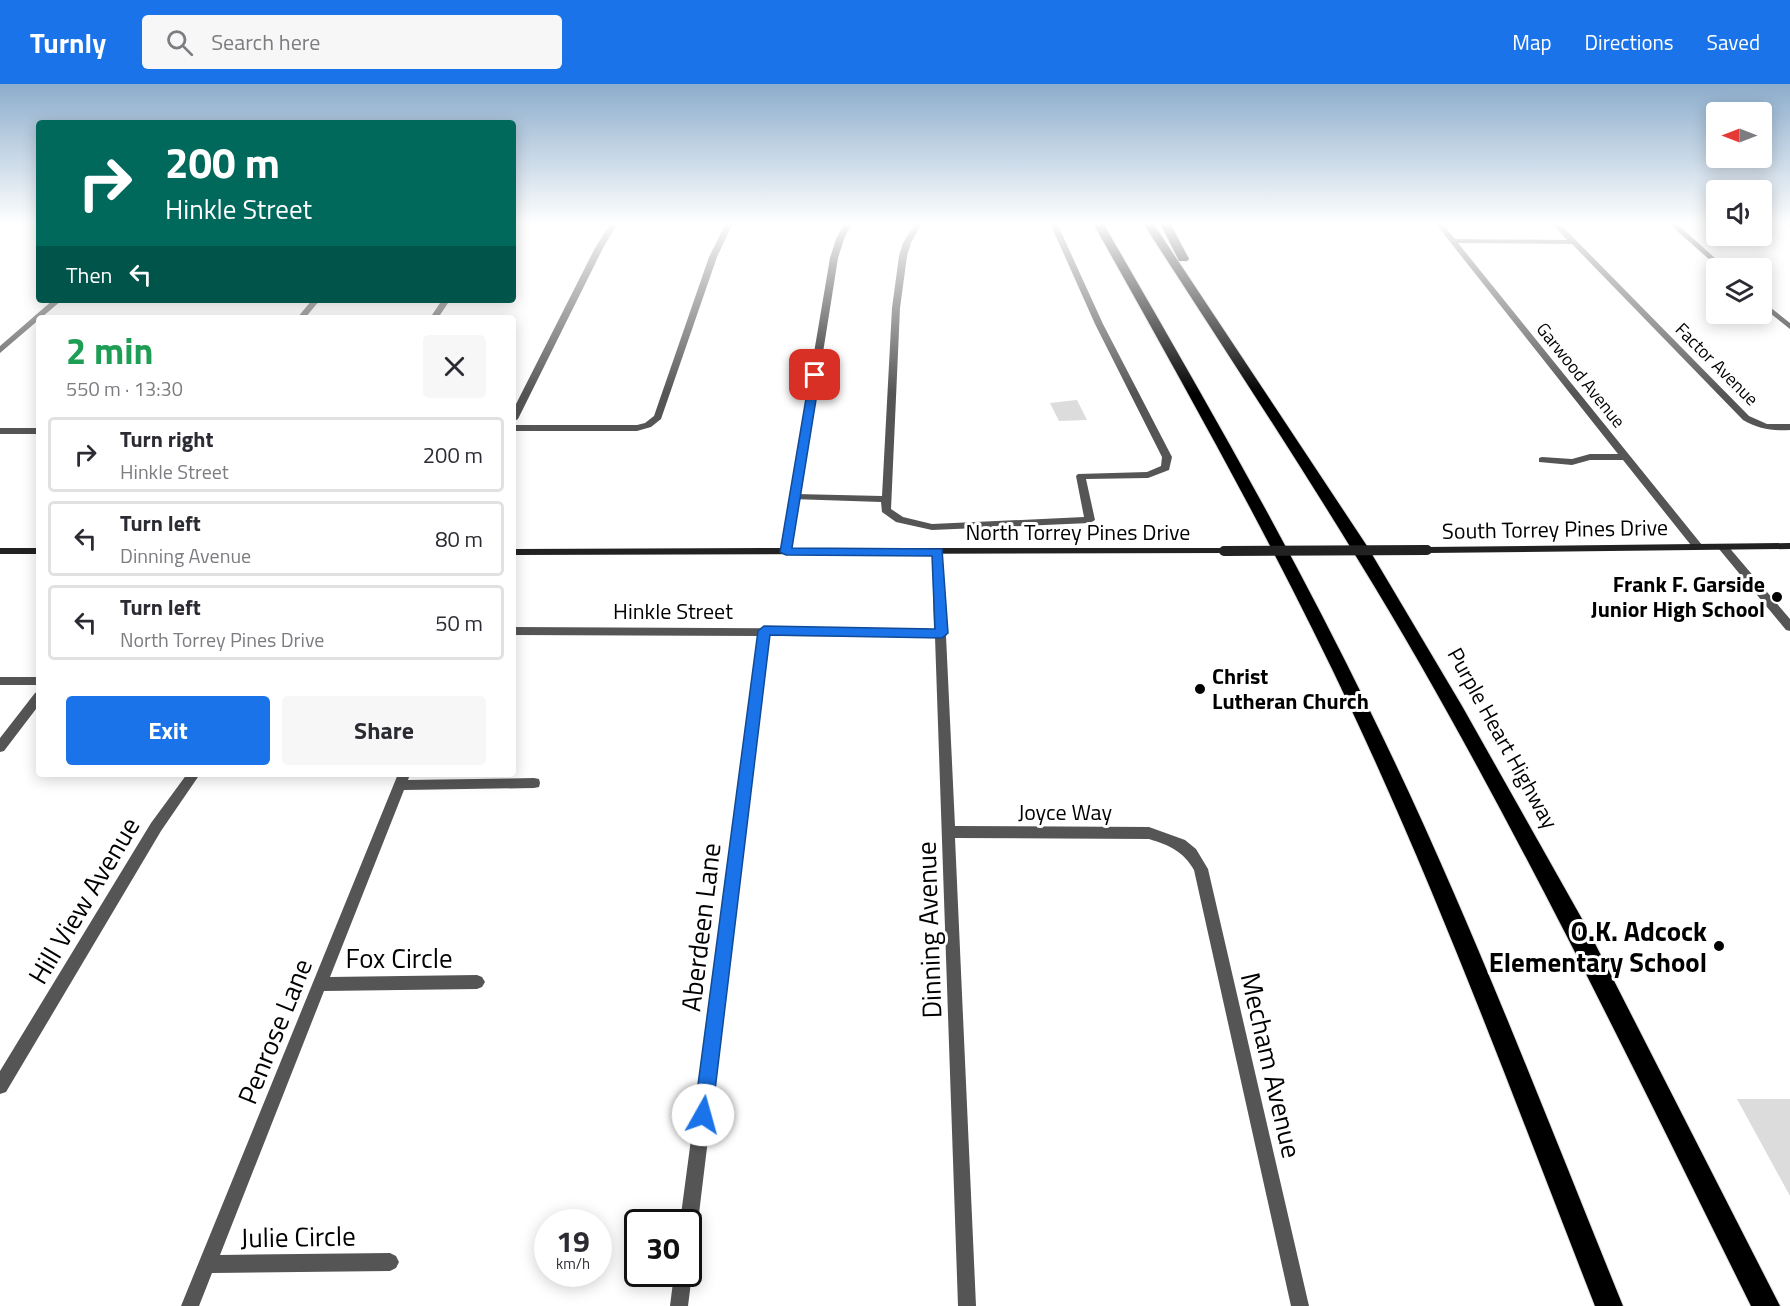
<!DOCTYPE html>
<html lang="en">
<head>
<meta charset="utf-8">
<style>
	:root { --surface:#fff; --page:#f7f7f7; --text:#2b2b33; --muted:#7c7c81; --line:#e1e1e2; --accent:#1a73e8 }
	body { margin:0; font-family:"Titillium Web",sans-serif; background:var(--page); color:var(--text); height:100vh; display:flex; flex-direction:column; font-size:22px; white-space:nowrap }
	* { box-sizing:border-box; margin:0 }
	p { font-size:20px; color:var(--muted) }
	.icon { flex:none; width:33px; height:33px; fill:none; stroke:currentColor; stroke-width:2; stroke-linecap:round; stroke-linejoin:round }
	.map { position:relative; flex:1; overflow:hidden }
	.side { position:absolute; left:36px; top:231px; width:480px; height:462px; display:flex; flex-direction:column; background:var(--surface); border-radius:6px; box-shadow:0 3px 15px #0003 }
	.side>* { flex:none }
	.banner { position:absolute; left:36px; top:36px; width:480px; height:183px; border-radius:6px; box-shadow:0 3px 15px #0003; background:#00695c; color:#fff; overflow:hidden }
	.needle { width:39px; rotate:270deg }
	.controls { position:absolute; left:1706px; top:18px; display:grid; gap:12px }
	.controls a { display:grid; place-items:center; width:66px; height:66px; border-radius:6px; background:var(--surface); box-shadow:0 3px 15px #0003; font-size:30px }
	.speed { position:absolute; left:534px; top:1125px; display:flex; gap:12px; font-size:30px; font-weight:700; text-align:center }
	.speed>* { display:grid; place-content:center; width:78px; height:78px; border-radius:50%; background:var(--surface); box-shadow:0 3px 15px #0003; line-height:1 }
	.speed small { font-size:15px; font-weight:400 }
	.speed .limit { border:3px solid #111; border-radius:9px; background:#fff; color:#111 }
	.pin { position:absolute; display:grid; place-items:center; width:51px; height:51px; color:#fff; margin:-26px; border-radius:12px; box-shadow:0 3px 9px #0006 }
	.me { position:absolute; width:66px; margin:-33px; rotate:7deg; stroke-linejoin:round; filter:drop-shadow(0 0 4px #0008) }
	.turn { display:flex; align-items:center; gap:21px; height:126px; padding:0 30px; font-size:27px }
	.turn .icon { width:78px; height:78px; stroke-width:2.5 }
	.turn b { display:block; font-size:42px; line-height:51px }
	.then { display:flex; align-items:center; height:57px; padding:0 30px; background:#0003; gap:12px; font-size:22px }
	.round { display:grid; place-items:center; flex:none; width:63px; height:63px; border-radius:6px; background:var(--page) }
	.headline { display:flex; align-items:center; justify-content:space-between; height:102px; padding:0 30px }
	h1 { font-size:36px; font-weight:700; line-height:45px; color:#1e9e55 }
	.primary-button { display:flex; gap:12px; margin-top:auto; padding:12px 30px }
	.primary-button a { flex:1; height:69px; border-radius:6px; background:var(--accent); color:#fff; font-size:24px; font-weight:700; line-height:69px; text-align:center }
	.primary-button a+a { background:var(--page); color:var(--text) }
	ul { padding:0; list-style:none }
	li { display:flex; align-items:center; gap:18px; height:75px; margin:0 12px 9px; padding:0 18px; border:3px solid var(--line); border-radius:6px }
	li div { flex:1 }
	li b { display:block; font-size:22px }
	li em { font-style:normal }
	header { display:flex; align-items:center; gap:36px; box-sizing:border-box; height:84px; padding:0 30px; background:var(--accent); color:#fff }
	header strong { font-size:28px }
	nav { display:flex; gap:33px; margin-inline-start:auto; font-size:21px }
	.search { width:420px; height:54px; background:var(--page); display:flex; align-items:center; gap:15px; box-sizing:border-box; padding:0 21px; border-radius:6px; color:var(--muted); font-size:22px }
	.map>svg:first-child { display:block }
	.green { fill:#dcdcdc }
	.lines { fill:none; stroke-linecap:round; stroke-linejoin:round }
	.highway-casing { stroke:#dbdbdb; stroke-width:2 }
	.street { fill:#555; fill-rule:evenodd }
	.secondary { fill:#222; fill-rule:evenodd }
	.highway { fill:#000; fill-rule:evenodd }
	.secondary-bridge { stroke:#222; stroke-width:10 }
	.route { fill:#1a73e8; stroke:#114b97; stroke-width:1.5 }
	.poi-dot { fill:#000; stroke:#fff; stroke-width:2 }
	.labels { text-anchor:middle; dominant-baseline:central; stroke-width:6; stroke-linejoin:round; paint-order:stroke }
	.far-street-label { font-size:18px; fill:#000; stroke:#fff }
	.street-label { font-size:22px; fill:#000; stroke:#fff }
	.poi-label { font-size:22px; font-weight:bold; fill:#000; stroke:#fff; text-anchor:end }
	.near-street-label { font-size:27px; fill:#000; stroke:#fff }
	.near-poi-label { font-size:27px; font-weight:bold; fill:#000; stroke:#fff; text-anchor:end }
</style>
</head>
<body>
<header>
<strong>Turnly</strong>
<div class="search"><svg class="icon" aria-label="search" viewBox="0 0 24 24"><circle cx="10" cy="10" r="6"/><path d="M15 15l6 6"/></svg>Search here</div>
<nav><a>Map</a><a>Directions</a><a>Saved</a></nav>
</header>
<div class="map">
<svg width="1790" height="1222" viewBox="0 0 1790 1222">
	<rect width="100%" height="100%" fill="#fff"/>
	<path class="green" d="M 1077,316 L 1087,336 L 1059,337 L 1050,319 Z
		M 1737,1015 L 1790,1015 L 1790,1112 Z"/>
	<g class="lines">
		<g class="highway-casing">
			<path id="highway" d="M 1093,139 L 1103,139 C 1196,300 1289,460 1370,627 C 1465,820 1542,1023 1623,1222 L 1595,1222 C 1517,1023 1443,821 1352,627 C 1274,460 1183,300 1093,139 Z
				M 1143,139 L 1153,139 L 1367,462 L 1462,622 L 1586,842 L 1780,1222 L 1751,1222 C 1653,1024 1557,825 1450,633 C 1356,463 1248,302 1143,139 Z
				M 1160,139 L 1170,139 L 1189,175 L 1187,177 L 1179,177 Z"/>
		</g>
		<path class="street" d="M 611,139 L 618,139 L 603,164 L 518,335 L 513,338 L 513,326 L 595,164 Z
			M 726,139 L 733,139 L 717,173 L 661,335 L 651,343 L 637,347 L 513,347 L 513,341 L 637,341 L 645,339 L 654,332 L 709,173 Z
			M 915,139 L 922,139 L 911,159 L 907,172 L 900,224 L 891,425 L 903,433 L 932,440 L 1084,433 L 1076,392 L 1078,390 L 1147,388 L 1161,382 L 1162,373 L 1095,240 L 1050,139 L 1057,139 L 1103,240 L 1172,373 L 1169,386 L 1148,394 L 1086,395 L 1095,436 L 1090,439 L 932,446 L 896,438 L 882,428 L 881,418 L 792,415 L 792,411 L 796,410 L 882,412 L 892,224 L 899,172 L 903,159 Z
			M 1435,139 L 1442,139 L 1455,155 L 1567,156 L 1552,139 L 1559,139 L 1749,332 L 1767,340 L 1790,340 L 1790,346 C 1773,347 1758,345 1743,336 L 1572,160 L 1458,159 L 1702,461 L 1703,463 L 1702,465 L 1694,465 L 1623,376 L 1590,376 L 1572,381 L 1539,378 L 1539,374 L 1542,373 L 1572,375 L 1590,370 L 1618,370 Z
			M 1783,139 L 1790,139 L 1790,144 Z
			M 53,216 L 62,216 L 0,269 L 0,262 Z
			M 312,216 L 320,216 L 305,234 L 297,234 Z
			M 442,216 L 450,216 L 438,234 L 430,234 Z
			M 0,344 L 39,344 L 39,350 L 0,350 Z
			M 1723,460 L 1727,461 L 1790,535 L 1790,547 L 1786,546 L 1719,465 L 1718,463 L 1719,461 Z
			M 937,465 L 942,468 L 946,546 L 948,549 L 946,552 L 955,742 L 1149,743 L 1185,756 L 1196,765 L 1208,785 L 1309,1222 L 1291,1222 L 1194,786 C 1183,767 1169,761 1149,755 L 955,754 L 976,1222 L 958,1222 L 935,553 L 769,552 L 697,1146 L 694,1152 L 688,1155 L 688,1138 L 680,1138 L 758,552 L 513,551 L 513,543 L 934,545 L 932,468 Z
			M 0,593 L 39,593 L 39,601 L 0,601 Z
			M 39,607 L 39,621 L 4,667 L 0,668 L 0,654 L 35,609 Z
			M 187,690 L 200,690 L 161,747 L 6,1008 L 0,1010 L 0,987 L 151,739 Z
			M 398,690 L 410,690 L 408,696 L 534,694 L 539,695 L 540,699 L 539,703 L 534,704 L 404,706 L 330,893 L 477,891 L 482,893 L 485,898 L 482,903 L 477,905 L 324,907 L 220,1171 L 390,1169 L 396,1172 L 399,1178 L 396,1184 L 390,1187 L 212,1189 L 199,1222 L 181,1222 Z
			M 688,1183 L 692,1190 L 688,1222 L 670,1222 L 674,1190 L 688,1190 Z"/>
		<path class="secondary" d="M 845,139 L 852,139 L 844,155 L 838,174 L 792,464 L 1224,464 L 1228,465 L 1229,467 L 1228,469 L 513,471 L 513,465 L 781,464 L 830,174 L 836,155 Z
			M 1668,139 L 1676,139 L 1726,184 L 1719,184 Z
			M 1761,216 L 1790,239 L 1790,245 L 1761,222 Z
			M 1790,459 L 1790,465 L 1427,469 L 1422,466 L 1427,463 Z
			M 0,464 L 39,464 L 39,470 L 0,470 Z"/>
		<use href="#highway" class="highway"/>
		<path class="secondary-bridge" d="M 1224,467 L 1427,466"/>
	</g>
	<linearGradient id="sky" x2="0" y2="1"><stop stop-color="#8cadcc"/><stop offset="0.45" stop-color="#fff"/><stop offset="1" stop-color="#fff" stop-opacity="0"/></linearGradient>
	<rect width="1790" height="310" fill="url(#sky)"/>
	<path class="route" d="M 815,288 L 820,291 L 792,464 L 942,465 L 948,549 L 942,554 L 770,551 L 712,1031 L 710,1038 L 703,1040 L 696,1038 L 694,1031 L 758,547 L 764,542 L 935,545 L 932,472 L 786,471 L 780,468 L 810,291 Z"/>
	<g class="poi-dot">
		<circle cx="1777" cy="513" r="6"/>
		<circle cx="1200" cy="605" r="6"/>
		<circle cx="1719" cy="862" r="6"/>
	</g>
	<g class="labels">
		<g class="far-street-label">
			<text transform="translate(1717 280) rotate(45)">Factor Avenue</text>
			<text transform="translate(1581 291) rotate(51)">Garwood Avenue</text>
		</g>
		<g class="street-label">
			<text transform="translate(1555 445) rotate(-1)">South Torrey Pines Drive</text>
			<text x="1078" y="448">North Torrey Pines Drive</text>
			<text x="673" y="527">Hinkle Street</text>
			<text transform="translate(1503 654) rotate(61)">Purple Heart Highway</text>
			<text x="1065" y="728">Joyce Way</text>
		</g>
		<g class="poi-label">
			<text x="1765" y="500">Frank F. Garside<tspan x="1765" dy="25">Junior High School</tspan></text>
			<text x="1212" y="592" text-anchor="start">Christ<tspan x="1212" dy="25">Lutheran Church</tspan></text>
		</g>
		<g class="near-street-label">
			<text transform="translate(83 816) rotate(-59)">Hill View Avenue</text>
			<text transform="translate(700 843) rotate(-83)">Aberdeen Lane</text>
			<text transform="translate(928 846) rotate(-92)">Dinning Avenue</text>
			<text x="399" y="873">Fox Circle</text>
			<text transform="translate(274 947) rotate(-68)">Penrose Lane</text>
			<text transform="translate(1272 981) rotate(77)">Mecham Avenue</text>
			<text transform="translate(298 1152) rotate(-1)">Julie Circle</text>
		</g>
		<g class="near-poi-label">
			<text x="1707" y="846">O.K. Adcock<tspan x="1707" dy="31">Elementary School</tspan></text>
		</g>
	</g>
</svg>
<div class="controls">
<a><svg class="needle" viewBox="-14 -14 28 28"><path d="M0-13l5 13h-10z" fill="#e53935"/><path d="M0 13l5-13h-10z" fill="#7c7c81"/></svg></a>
<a><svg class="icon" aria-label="sound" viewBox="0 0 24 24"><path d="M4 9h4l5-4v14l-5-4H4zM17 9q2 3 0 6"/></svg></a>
<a><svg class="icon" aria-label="layers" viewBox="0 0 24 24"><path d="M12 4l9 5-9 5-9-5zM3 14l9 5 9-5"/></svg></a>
</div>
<div class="speed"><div>19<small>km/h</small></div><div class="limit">30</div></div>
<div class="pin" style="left:815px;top:291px;background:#d93025"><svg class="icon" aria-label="arrive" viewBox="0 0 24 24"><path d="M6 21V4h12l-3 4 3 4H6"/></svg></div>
<svg class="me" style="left:703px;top:1031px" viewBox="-20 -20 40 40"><circle r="19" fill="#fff"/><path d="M0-13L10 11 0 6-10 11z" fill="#1a73e8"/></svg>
<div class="banner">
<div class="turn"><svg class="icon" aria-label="right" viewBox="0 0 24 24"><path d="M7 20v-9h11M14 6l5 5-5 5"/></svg><div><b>200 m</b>Hinkle Street</div></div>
<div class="then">Then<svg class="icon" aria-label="left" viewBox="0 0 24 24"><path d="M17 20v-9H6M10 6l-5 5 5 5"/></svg></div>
</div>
<section class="side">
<div class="headline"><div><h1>2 min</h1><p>550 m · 13:30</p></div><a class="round"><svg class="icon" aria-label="close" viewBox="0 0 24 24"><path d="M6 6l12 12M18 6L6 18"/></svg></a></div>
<ul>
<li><svg class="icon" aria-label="right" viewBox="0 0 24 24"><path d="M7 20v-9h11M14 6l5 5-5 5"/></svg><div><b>Turn right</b><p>Hinkle Street</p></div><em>200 m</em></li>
<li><svg class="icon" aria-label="left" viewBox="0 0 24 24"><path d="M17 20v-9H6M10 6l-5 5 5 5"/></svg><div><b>Turn left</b><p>Dinning Avenue</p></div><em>80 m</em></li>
<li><svg class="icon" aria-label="left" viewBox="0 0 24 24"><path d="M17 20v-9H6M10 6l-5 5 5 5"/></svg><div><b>Turn left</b><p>North Torrey Pines Drive</p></div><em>50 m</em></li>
</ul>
<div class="primary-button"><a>Exit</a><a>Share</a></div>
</section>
</div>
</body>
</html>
